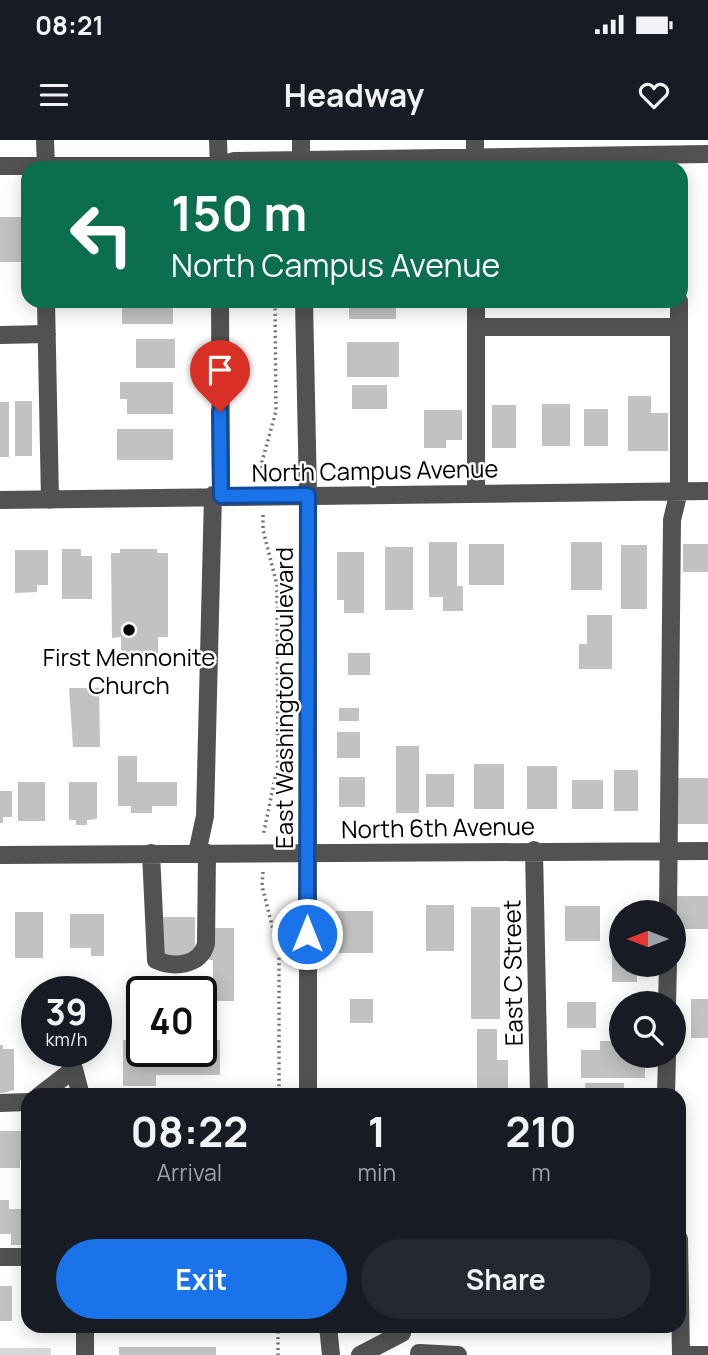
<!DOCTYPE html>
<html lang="en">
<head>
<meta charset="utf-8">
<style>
	:root { --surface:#171b24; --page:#242831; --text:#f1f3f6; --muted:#9ea1a6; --accent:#1a73e8 }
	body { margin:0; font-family:Manrope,sans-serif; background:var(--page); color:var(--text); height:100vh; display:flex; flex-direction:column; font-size:26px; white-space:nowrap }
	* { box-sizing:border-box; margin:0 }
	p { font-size:23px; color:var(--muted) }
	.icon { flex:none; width:38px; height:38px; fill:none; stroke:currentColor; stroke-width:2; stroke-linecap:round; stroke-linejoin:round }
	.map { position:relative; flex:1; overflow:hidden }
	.sheet { position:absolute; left:21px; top:948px; width:665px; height:245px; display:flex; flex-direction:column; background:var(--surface); border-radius:21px; box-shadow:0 4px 18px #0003 }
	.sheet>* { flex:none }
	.hud { position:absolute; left:21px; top:21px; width:667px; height:147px; border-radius:21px; box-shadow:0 4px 18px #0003; background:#0b6e4f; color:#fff; overflow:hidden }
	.needle { width:46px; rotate:270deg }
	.buttons { position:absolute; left:609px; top:760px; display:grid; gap:14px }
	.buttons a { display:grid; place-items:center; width:77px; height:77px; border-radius:50%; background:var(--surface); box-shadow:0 4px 18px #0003; font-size:35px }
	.speed { position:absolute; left:21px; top:836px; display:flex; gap:14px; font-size:35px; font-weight:700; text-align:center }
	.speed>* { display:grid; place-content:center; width:91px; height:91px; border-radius:50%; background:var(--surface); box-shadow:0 4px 18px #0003; line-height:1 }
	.speed small { font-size:18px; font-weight:400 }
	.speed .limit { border:4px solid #111; border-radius:10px; background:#fff; color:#111 }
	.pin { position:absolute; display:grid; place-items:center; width:60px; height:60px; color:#fff; margin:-72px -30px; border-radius:50% 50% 50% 0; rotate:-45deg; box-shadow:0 0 7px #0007 }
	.pin .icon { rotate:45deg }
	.me { position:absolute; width:77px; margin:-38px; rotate:0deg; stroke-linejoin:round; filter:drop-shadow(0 0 5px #0008) }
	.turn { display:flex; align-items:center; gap:24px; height:147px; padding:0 35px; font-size:32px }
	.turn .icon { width:91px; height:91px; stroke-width:2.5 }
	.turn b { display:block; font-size:49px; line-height:60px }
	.eta { display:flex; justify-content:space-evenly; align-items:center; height:119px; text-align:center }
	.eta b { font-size:42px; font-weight:700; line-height:49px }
	.action { display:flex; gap:14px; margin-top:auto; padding:14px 35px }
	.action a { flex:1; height:80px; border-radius:42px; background:var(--accent); color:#fff; font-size:28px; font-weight:700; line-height:80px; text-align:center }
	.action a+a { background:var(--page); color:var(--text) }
	.status { display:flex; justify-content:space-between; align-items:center; height:49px; padding:0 35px; background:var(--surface); direction:ltr }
	.status svg { height:19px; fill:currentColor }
	header { display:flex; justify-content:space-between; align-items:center; height:91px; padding:0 35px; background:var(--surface); font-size:32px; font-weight:700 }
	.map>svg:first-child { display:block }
	.green { fill:#d9d9d9 }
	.building { fill:#c2c2c2 }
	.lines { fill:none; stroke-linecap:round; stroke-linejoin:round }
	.path { stroke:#747474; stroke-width:3.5; stroke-dasharray:2 3.5; stroke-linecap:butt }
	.minor { stroke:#525252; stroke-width:18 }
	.route-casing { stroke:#114b97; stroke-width:18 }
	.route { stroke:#1a73e8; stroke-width:12 }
	.poi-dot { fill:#000; stroke:#fff; stroke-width:2.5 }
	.labels { text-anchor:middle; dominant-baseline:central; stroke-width:5; stroke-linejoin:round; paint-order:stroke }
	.street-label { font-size:24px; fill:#000; stroke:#fff }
	.poi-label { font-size:24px; fill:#000; stroke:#fff }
</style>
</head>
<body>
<div class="status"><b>08:21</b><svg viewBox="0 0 49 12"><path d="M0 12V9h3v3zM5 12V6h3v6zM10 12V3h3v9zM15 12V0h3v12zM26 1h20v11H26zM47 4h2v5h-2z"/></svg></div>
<header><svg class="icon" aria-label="menu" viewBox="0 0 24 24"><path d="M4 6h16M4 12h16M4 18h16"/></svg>Headway<svg class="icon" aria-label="heart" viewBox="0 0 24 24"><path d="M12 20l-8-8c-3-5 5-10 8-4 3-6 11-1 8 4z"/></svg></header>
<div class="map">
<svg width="708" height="1215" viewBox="0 0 708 1215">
	<rect width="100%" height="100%" fill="#fff"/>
	<path class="green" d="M 0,1208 L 51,1208 L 51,1215 L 0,1215 Z"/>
	<path class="building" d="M 0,77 L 25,77 L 25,122 L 0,122 Z
		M 122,161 L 173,161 L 173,184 L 122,184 Z
		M 349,161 L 396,161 L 396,179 L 349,179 Z
		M 136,199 L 175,199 L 175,228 L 136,228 Z
		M 347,202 L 399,202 L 399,237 L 347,237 Z
		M 120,242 L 173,242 L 173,274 L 127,274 L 127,259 L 120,259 Z
		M 352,245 L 387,245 L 387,269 L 352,269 Z
		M 628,256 L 651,256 L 651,273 L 668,273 L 668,311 L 628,311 Z
		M 15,261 L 32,261 L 32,316 L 15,316 Z
		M 0,262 L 9,262 L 9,317 L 0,317 Z
		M 542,264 L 570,264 L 570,306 L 542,306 Z
		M 492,265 L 516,265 L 516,308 L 492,308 Z
		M 584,269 L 608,269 L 608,306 L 584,306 Z
		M 424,270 L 462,270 L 462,300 L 446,300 L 446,308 L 424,308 Z
		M 117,289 L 173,289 L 173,320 L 117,320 Z
		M 429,402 L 457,402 L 457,446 L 463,446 L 463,471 L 443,471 L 443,457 L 429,457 Z
		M 571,402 L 602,402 L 602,450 L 571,450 Z
		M 469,404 L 504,404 L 504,445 L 469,445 Z
		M 683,404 L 708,404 L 708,432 L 683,432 Z
		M 621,405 L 647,405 L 647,469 L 621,469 Z
		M 385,407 L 413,407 L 413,470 L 385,470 Z
		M 62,409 L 81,409 L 81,416 L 92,416 L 92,459 L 62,459 Z
		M 120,409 L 157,409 L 157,413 L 168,413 L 168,497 L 158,497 L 158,513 L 121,514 L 121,497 L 112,498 L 111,413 L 120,413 Z
		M 15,410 L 48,410 L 48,445 L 37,445 L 37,452 L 15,453 Z
		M 337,412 L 364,412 L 364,473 L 344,473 L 344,460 L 337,460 Z
		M 587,475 L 612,475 L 612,529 L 579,529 L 579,504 L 587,504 Z
		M 348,513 L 370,513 L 370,535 L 348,535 Z
		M 69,548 L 99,548 L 100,607 L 73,607 Z
		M 339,568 L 359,568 L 359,581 L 339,581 Z
		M 337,592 L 360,592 L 360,618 L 337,618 Z
		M 396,606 L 419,606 L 419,673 L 396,673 Z
		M 118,616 L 137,616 L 137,642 L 177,642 L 177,666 L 152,666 L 152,673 L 131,673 L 131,666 L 118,666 Z
		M 474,624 L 504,624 L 504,669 L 474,669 Z
		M 527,626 L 557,626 L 557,669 L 527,669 Z
		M 614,630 L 638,630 L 638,671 L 614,671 Z
		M 426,634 L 454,634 L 454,667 L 426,667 Z
		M 339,637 L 365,637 L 365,667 L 339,667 Z
		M 675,638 L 708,638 L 708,684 L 675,684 Z
		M 572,640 L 603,640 L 603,669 L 572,669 Z
		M 18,642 L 45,642 L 45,681 L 18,681 Z
		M 69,642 L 97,642 L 97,679 L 87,680 L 87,685 L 76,685 L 76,680 L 69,680 Z
		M 0,651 L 12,651 L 12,677 L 3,677 L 3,683 L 0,683 Z
		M 675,756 L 708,756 L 708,789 L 675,789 Z
		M 426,765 L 454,765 L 454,811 L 426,811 Z
		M 565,766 L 600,766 L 600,801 L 565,801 Z
		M 471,767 L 500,767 L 500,879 L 471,879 Z
		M 336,771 L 373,771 L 373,813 L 336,813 Z
		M 15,772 L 43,772 L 43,818 L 15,818 Z
		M 70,774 L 104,774 L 104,816 L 91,816 L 91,808 L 70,808 Z
		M 163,777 L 195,777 L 195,816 L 163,816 Z
		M 209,788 L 234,788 L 234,861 L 203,861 L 203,838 L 213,838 L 213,820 L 209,820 Z
		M 612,807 L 621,807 L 621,824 L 637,824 L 637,842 L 612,842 Z
		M 350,859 L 373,859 L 373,883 L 350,883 Z
		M 691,859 L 708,859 L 708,898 L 691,898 Z
		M 567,862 L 596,862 L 596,888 L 567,888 Z
		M 477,889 L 497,889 L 497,920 L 508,920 L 508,956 L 477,956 Z
		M 123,900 L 142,900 L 142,912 L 201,912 L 201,900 L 220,900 L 220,935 L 156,935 L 156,946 L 123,946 Z
		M 600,901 L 621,901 L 621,915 L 645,915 L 645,938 L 581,938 L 581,910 L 600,910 Z
		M 0,905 L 3,905 L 3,909 L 14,909 L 14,950 L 3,953 L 0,953 Z
		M 585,943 L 624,943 L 624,956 L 585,956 Z
		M 0,991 L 28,991 L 28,1020 L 20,1020 L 20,1028 L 0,1028 Z
		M 0,1060 L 9,1060 L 9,1069 L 28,1069 L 28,1105 L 11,1105 L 11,1094 L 0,1094 Z
		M 0,1146 L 12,1146 L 12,1181 L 0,1181 Z
		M 119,1207 L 216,1207 L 216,1215 L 119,1215 Z"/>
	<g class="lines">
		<path class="path" d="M 262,339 L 262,322 L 276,271 L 275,161
			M 263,375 L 263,390 L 277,445 L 278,624 L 263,696
			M 263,732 L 262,746 L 279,813 L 279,956
			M 278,1186 L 278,1215"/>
		<path class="minor" d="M 45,0 L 46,28
			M 218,0 L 219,28
			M 301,0 L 301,28
			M 475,0 L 475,28
			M 0,26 L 219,26 L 234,21 L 708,14
			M 46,161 L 50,360
			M 220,161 L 221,356
			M 304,161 L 308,355 L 308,956
			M 476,161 L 476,353
			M 476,187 L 679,187
			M 0,195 L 47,194
			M 0,360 L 708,351
			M 534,710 L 539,956
			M 151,713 L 156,820 C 174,828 200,826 206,804 L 207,713
			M 197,713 L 205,676 L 213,355
			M 0,715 L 708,711
			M 668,772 L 672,380 L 679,351 L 679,161
			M 667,863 L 668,824
			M 39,956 L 74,929 L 81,956
			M 666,956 L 667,915
			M 0,963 L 28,962
			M 679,1099 L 681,1215
			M 0,1117 L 28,1117
			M 85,1186 L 85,1215
			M 328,1186 L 331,1215
			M 419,1213 L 458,1215
			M 360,1215 L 402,1193
			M 684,1215 L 708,1215"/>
	</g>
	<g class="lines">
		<g class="route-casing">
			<path id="route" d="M 220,272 L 221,356 L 308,355 L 307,794"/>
		</g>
		<use href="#route" class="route"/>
	</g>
	<circle class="poi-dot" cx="129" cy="490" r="7"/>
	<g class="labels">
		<g class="street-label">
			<text transform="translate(375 330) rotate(-1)">North Campus Avenue</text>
			<text transform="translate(283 558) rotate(-90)">East Washington Boulevard</text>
			<text transform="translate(438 687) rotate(-1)">North 6th Avenue</text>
			<text transform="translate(512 833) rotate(-91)">East C Street</text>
		</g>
		<g class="poi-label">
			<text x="129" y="516">First Mennonite<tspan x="129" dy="28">Church</tspan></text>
		</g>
	</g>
</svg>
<div class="buttons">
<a><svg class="needle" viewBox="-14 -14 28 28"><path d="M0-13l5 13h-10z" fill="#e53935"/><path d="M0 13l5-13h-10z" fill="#9ea1a6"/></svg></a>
<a><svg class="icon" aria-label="search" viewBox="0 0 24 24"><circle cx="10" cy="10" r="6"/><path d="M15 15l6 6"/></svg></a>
</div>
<div class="speed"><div>39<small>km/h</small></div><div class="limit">40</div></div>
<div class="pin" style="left:220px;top:272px;background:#d93025"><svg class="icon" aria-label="arrive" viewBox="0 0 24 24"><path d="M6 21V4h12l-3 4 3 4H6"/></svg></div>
<svg class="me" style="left:307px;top:794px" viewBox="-20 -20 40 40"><circle r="17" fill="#1a73e8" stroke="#fff" stroke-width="3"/><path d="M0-11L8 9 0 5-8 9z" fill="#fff"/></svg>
<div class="hud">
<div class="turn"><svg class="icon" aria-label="left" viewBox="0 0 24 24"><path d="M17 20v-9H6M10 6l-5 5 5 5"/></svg><div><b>150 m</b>North Campus Avenue</div></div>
</div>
<section class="sheet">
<div class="eta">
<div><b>08:22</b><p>Arrival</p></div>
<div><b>1</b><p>min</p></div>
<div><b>210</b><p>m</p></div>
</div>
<div class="action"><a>Exit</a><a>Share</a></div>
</section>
</div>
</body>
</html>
